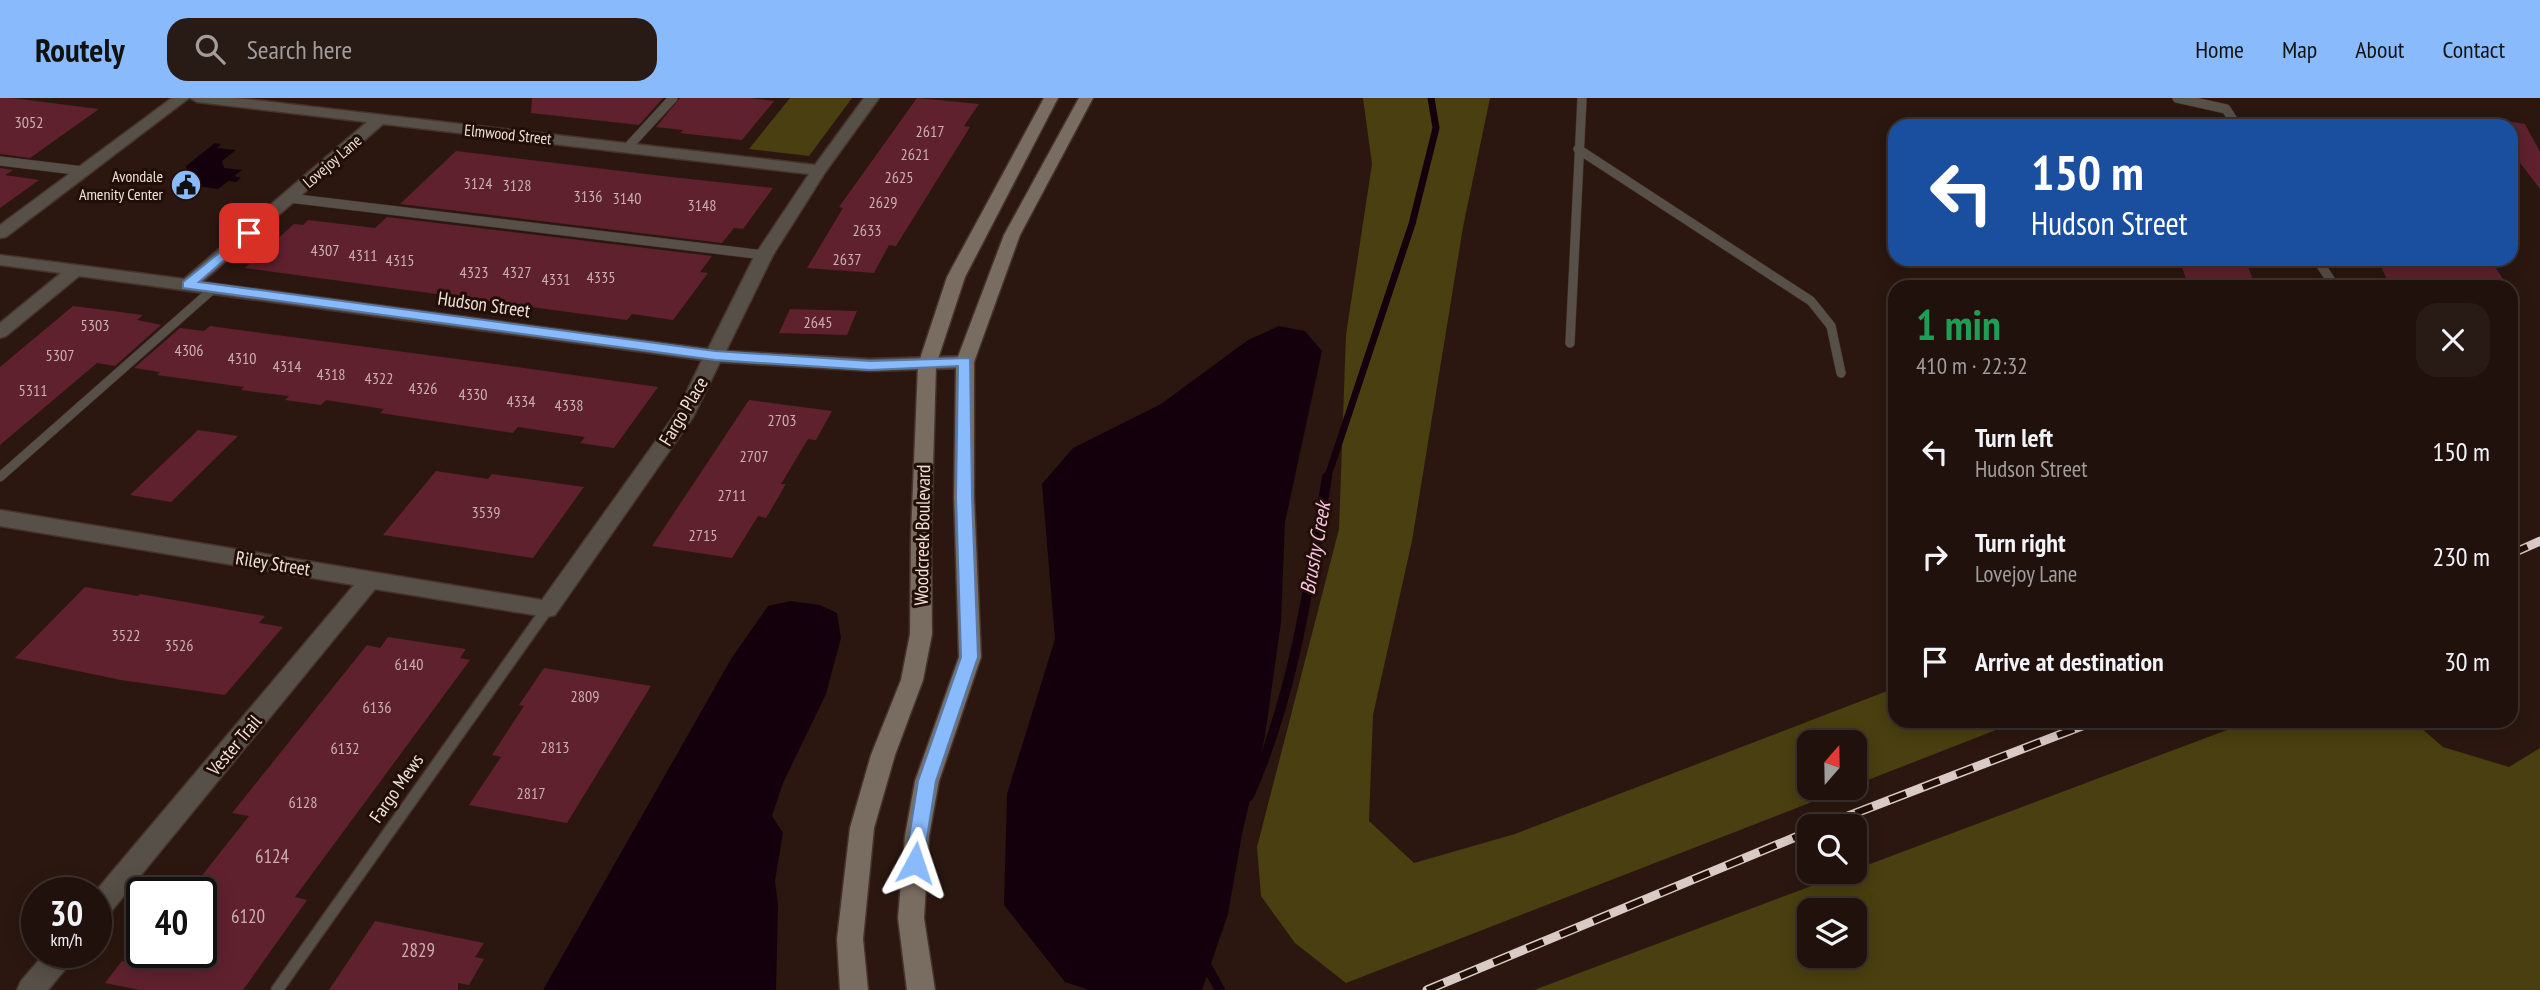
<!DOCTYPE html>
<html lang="en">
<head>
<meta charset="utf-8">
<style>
	:root { --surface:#20110c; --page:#281a15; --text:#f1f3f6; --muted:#a29d9d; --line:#3d312d; --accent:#88bafc }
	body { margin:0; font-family:"PT Sans Narrow",sans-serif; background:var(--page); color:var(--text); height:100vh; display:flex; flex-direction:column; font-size:26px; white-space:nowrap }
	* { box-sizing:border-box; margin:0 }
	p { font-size:23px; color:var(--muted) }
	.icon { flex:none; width:38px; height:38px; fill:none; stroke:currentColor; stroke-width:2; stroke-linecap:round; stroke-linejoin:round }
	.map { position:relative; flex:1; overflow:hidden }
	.drawer { position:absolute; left:1888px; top:182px; width:630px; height:448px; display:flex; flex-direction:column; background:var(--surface); border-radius:21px; box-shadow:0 4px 18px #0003,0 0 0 2px var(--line) }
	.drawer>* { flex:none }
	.hud { position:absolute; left:1888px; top:21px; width:630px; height:147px; border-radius:21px; box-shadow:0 4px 18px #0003,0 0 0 2px var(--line); background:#1a4fa0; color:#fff; overflow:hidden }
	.needle { width:46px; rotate:20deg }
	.fabs { position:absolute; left:1797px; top:632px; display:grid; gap:14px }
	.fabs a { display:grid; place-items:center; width:70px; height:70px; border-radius:14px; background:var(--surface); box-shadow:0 4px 18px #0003,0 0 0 2px var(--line); font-size:35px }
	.speed { position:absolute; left:21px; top:779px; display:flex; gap:14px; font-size:35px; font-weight:700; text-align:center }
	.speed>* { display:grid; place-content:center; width:91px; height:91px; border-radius:50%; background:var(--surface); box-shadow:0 4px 18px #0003,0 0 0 2px var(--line); line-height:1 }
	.speed small { font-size:18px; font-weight:400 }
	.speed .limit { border:4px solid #111; border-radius:10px; background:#fff; color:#111 }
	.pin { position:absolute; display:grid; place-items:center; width:60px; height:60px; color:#fff; margin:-30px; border-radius:14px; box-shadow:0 4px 10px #0006 }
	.me { position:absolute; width:77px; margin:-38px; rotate:5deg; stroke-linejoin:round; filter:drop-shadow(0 0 5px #0008) }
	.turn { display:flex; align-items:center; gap:24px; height:147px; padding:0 28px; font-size:32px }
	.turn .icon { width:91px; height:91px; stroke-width:2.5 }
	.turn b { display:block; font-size:49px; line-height:60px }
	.round { display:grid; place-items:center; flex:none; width:74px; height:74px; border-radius:21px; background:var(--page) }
	.head { display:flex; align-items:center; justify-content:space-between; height:119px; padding:0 28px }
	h1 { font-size:42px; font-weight:800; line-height:52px; color:#1e9e55 }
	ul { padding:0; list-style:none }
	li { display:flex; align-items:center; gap:21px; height:105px; padding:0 28px }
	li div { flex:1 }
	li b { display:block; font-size:26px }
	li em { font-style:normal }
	header { display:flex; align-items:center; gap:42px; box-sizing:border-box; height:98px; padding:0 35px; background:var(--accent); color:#111 }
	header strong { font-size:33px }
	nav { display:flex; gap:38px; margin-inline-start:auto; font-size:24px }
	.search { width:490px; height:63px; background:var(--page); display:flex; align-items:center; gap:18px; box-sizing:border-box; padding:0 24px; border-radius:21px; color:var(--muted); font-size:26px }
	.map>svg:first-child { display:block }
	.green { fill:#4a3f10; fill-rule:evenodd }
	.water { fill:#14000c }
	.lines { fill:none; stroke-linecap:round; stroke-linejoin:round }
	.stream-far1 { stroke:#14000c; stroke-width:7 }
	.stream { stroke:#14000c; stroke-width:10 }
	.building { fill:#60212f }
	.lane-far1-casing { stroke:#46332c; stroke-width:10 }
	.lane-casing { stroke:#46332c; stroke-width:14 }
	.street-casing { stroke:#46332c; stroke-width:3 }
	.secondary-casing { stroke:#46332c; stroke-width:3 }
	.lane-far1 { stroke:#575048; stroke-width:9 }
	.lane { stroke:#575048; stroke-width:11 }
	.street { fill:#575048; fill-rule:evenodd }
	.secondary { fill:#796c60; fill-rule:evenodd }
	.rail-casing { stroke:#d9cac5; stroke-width:9 }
	.rail { stroke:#210e07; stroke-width:6; stroke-dasharray:18; stroke-linecap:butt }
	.route { fill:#88bafc; stroke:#5879a4; stroke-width:2 }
	.labels { text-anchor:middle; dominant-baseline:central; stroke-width:6; stroke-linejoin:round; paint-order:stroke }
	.number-label { font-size:16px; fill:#cbb0b0 }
	.far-street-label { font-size:16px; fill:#efe0db; stroke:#210e07 }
	.far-poi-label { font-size:16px; fill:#efe0db; stroke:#210e07; text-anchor:end }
	.street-label { font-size:19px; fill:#efe0db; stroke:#210e07 }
	.near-number-label { font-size:19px; fill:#cbb0b0 }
	.water-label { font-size:21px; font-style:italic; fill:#f9c4e5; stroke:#210e07 }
</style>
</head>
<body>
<header>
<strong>Routely</strong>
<div class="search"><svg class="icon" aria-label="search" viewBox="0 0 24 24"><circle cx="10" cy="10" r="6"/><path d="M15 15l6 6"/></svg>Search here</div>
<nav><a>Home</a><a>Map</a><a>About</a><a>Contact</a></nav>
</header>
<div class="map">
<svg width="2540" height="892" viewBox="0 0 2540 892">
	<rect width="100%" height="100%" fill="#2b1710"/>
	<path class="green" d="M 790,0 L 852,0 L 809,58 L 749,51 Z
		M 1363,0 L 1490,0 L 1463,129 L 1412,443 L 1373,617 L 1369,723 L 1414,765 L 1515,736 L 1895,590 L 1895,623 L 2019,623 L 1855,687 L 1855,644 L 1810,644 L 1810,690 L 1848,690 L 1346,885 L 1295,845 L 1261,798 L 1257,749 L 1339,431 L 1346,237 L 1372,66 Z
		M 2251,623 L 2413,623 L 2443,649 L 2509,669 L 2540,650 L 2540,892 L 1534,892 ZM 1810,812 L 1855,812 L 1855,858 L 1810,858 Z"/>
	<path class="water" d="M 215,45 L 221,46 L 217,50 L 236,52 L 222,63 L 224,70 L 242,72 L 234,78 L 241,80 L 236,84 L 228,83 L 218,91 L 190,87 L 186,68 Z
		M 1279,228 L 1305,233 L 1322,253 L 1285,424 L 1281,524 L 1265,638 L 1242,736 L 1228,816 L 1202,892 L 1089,892 L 1065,884 L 1004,807 L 1007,696 L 1055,541 L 1042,386 L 1073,350 L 1161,306 L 1248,242 Z
		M 790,503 L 820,507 L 837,515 L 841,540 L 826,596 L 783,685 L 772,718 L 783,735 L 775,783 L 778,807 L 776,892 L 543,892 L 731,561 L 768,508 Z"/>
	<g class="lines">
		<path class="stream-far1" d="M 1327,381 L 1412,126 L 1436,30 L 1431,0"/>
		<path class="stream" d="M 1249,698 C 1294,597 1309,487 1327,379
			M 1204,863 L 1220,892"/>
	</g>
	<path class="building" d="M 0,0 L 12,0 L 99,11 L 30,60 L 0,56 Z
		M 532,0 L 663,0 L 639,27 L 531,15 Z
		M 680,0 L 750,0 L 774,3 L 742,42 L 680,35 L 683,32 L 656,29 Z
		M 917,0 L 979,6 L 964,28 L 970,29 L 896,148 L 889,147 L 874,175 L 807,170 L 843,110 L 839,109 Z
		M 2487,20 L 2525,26 L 2540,54 L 2540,91 L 2511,53 L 2511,28 L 2493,28 Z
		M 456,53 L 662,78 L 773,90 L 743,131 L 734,130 L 722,145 L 400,106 Z
		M 0,70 L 13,72 L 5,77 L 39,82 L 0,110 Z
		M 387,119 L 712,158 L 700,174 L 708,175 L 673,222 L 632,216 L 627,222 L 245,170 L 294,126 L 303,127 L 308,122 L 375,130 Z
		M 2179,161 L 2245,161 L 2256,189 L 2189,189 Z
		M 2377,161 L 2490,161 L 2508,189 L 2391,189 Z
		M 73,208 L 143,217 L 137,222 L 161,227 L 115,268 L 97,265 L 0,347 L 0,269 Z
		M 790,211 L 857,213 L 847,237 L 779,235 Z
		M 210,228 L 517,269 L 658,289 L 614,350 L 580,345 L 585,339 L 518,329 L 513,335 L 380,315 L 384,311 L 326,302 L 321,307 L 285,302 L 289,298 L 241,292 L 244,289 L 157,277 L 160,274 L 134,270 L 180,230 L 204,233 Z
		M 749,302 L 832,313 L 816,342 L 808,341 L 781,386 L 786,386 L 766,420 L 758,418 L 732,460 L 652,448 Z
		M 198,332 L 238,338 L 171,404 L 130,397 Z
		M 436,373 L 488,381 L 492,376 L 584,389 L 533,460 L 383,437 Z
		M 85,489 L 138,498 L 140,496 L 265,518 L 259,525 L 283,529 L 225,597 L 121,582 L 15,560 Z
		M 388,539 L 466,551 L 460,560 L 470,562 L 295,799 L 307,802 L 243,892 L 140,892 L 105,885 L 122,863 L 132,865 L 141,854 L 201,854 L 201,794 L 189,794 L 249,718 L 232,715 L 367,547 L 380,550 Z
		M 544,570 L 651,588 L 567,725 L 469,707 L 501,659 L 492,657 L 524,608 L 519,607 Z
		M 375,823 L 484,845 L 475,859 L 484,861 L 469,887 L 458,885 L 458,892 L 329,892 Z"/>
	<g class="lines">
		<g class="lane-far1-casing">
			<path id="lane-far1" d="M 2177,0 L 2226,11 L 2237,28
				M 628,49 L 673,0
				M 1578,51 L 1811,203 L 1831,228 L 1841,275
				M 0,63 L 83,73
				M 289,100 L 764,157
				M 2317,161 L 2335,189
				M 1570,245 L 1582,0
				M 0,379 L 213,191"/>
		</g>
		<g class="lane-casing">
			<path id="lane" d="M 277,892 L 547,511"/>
		</g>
		<g class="street-casing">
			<path id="street" d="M 172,0 L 189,0 L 6,139 L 0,140 L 0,127 Z
				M 190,0 L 236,0 L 815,67 L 864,0 L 879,0 L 826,73 L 773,157 L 726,253 L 870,261 L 965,258 L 972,260 L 974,264 L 972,268 L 965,270 L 870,273 L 720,264 L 693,319 L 555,517 L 547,519 L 375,491 L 105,821 L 96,825 L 95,794 L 354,487 L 0,428 L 0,412 L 542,502 L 678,312 L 702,262 L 79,178 L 6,238 L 0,240 L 0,225 L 61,175 L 0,167 L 0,157 L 184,181 L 367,24 L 197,4 ZM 383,26 L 809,76 L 755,157 L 708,251 L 202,184 Z
				M 46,854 L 76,854 L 72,863 L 48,892 L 17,892 L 21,883 Z"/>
		</g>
		<g class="secondary-casing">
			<path id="secondary" d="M 1044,0 L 1058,0 L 965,179 L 936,267 L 931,437 L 932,536 L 923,582 L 895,657 L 874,730 L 863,841 L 868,892 L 840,892 L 837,841 L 850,730 L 871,657 L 901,582 L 910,536 L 911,437 L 918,267 L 947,179 Z
				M 1079,0 L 1093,0 L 1020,137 L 974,264 L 974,398 L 981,559 L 939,683 L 929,738 L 924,820 L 935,892 L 907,892 L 898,820 L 905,738 L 915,683 L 959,559 L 954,398 L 956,264 L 1004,137 Z"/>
		</g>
		<use href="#lane-far1" class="lane-far1"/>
		<use href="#lane" class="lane"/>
		<use href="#street" class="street"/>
		<use href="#secondary" class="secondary"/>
		<g class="rail-casing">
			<path id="rail" d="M 2511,456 L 2540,443
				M 1822,728 L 2095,623
				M 1427,892 L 1810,733"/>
		</g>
		<use href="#rail" class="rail"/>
	</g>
	<path class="route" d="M 249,131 L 253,132 L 253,137 L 199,184 L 715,253 L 870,263 L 970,260 L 972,398 L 978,559 L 936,683 L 922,771 L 915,774 L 908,771 L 905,765 L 918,683 L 961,559 L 956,398 L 958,268 L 870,272 L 715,262 L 183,190 L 183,184 Z"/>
	<defs>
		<g id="civic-disc" transform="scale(1.575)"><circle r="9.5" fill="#88bafc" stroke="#210e07"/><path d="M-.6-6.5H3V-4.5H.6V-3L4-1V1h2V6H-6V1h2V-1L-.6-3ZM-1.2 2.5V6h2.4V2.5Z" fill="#111"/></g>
	</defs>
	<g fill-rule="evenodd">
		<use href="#civic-disc" x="186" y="87"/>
	</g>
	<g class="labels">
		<g class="number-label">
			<text x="29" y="24">3052</text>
			<text x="930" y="33">2617</text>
			<text x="915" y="56">2621</text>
			<text x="899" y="79">2625</text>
			<text x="478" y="85">3124</text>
			<text x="517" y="87">3128</text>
			<text x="588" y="98">3136</text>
			<text x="627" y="100">3140</text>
			<text x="883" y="104">2629</text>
			<text x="702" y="107">3148</text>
			<text x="867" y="132">2633</text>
			<text x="325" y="152">4307</text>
			<text x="363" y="157">4311</text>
			<text x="847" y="161">2637</text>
			<text x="400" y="162">4315</text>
			<text x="474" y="174">4323</text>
			<text x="517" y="174">4327</text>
			<text x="601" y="179">4335</text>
			<text x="556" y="181">4331</text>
			<text x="818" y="224">2645</text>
			<text x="95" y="227">5303</text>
			<text x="189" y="252">4306</text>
			<text x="60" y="257">5307</text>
			<text x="242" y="260">4310</text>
			<text x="287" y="268">4314</text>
			<text x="331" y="276">4318</text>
			<text x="379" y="280">4322</text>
			<text x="423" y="290">4326</text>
			<text x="33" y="292">5311</text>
			<text x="473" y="296">4330</text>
			<text x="521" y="303">4334</text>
			<text x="569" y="307">4338</text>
			<text x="782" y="322">2703</text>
			<text x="754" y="358">2707</text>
			<text x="732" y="397">2711</text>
			<text x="486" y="414">3539</text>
			<text x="703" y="437">2715</text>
			<text x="126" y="537">3522</text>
			<text x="179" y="547">3526</text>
			<text x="409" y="566">6140</text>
			<text x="585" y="598">2809</text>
			<text x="377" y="609">6136</text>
			<text x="555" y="649">2813</text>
			<text x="345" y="650">6132</text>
			<text x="531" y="695">2817</text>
			<text x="303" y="704">6128</text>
		</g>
		<g class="far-street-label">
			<text transform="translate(508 36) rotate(6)">Elmwood Street</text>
			<text transform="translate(332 63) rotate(-41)">Lovejoy Lane</text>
		</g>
		<g class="far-poi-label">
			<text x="163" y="78">Avondale<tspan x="163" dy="18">Amenity Center</tspan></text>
		</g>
		<g class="street-label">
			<text transform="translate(484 206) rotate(8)">Hudson Street</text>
			<text transform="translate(683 313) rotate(-59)">Fargo Place</text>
			<text transform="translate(922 437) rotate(-89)">Woodcreek Boulevard</text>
			<text transform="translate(273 465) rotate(9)">Riley Street</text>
			<text transform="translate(234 647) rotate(-50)">Vester Trail</text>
			<text transform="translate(396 690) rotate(-55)">Fargo Mews</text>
		</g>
		<g class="near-number-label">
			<text x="272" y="758">6124</text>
			<text x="248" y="818">6120</text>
			<text x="418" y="852">2829</text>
		</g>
		<g class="water-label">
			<text transform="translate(1315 450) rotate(-80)">Brushy Creek</text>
		</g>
	</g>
</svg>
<div class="fabs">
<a><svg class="needle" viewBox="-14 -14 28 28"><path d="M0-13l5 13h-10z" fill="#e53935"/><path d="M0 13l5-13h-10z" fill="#a29d9d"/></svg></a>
<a><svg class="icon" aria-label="search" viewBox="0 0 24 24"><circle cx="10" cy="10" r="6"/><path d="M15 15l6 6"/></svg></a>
<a><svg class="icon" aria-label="layers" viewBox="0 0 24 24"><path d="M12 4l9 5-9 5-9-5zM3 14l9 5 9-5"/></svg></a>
</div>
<div class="speed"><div>30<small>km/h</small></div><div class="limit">40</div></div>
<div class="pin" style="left:249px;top:135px;background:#d93025"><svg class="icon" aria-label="arrive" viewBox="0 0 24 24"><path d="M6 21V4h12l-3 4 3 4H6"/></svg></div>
<svg class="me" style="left:915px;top:765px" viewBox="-20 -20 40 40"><path d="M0-17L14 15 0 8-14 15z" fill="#88bafc" stroke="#fff" stroke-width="4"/></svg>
<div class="hud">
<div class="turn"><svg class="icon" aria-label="left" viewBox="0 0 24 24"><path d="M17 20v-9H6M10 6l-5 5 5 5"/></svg><div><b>150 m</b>Hudson Street</div></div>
</div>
<section class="drawer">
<div class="head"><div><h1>1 min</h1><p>410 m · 22:32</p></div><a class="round"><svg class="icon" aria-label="close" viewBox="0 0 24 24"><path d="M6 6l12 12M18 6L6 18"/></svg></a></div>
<ul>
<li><svg class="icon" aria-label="left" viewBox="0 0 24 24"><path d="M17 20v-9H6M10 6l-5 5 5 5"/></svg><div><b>Turn left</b><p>Hudson Street</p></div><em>150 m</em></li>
<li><svg class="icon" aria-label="right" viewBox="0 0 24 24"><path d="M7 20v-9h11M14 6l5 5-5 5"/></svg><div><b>Turn right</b><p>Lovejoy Lane</p></div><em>230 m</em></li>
<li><svg class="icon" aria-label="arrive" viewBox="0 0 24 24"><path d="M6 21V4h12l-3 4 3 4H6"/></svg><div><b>Arrive at destination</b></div><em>30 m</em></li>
</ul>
</section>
</div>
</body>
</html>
